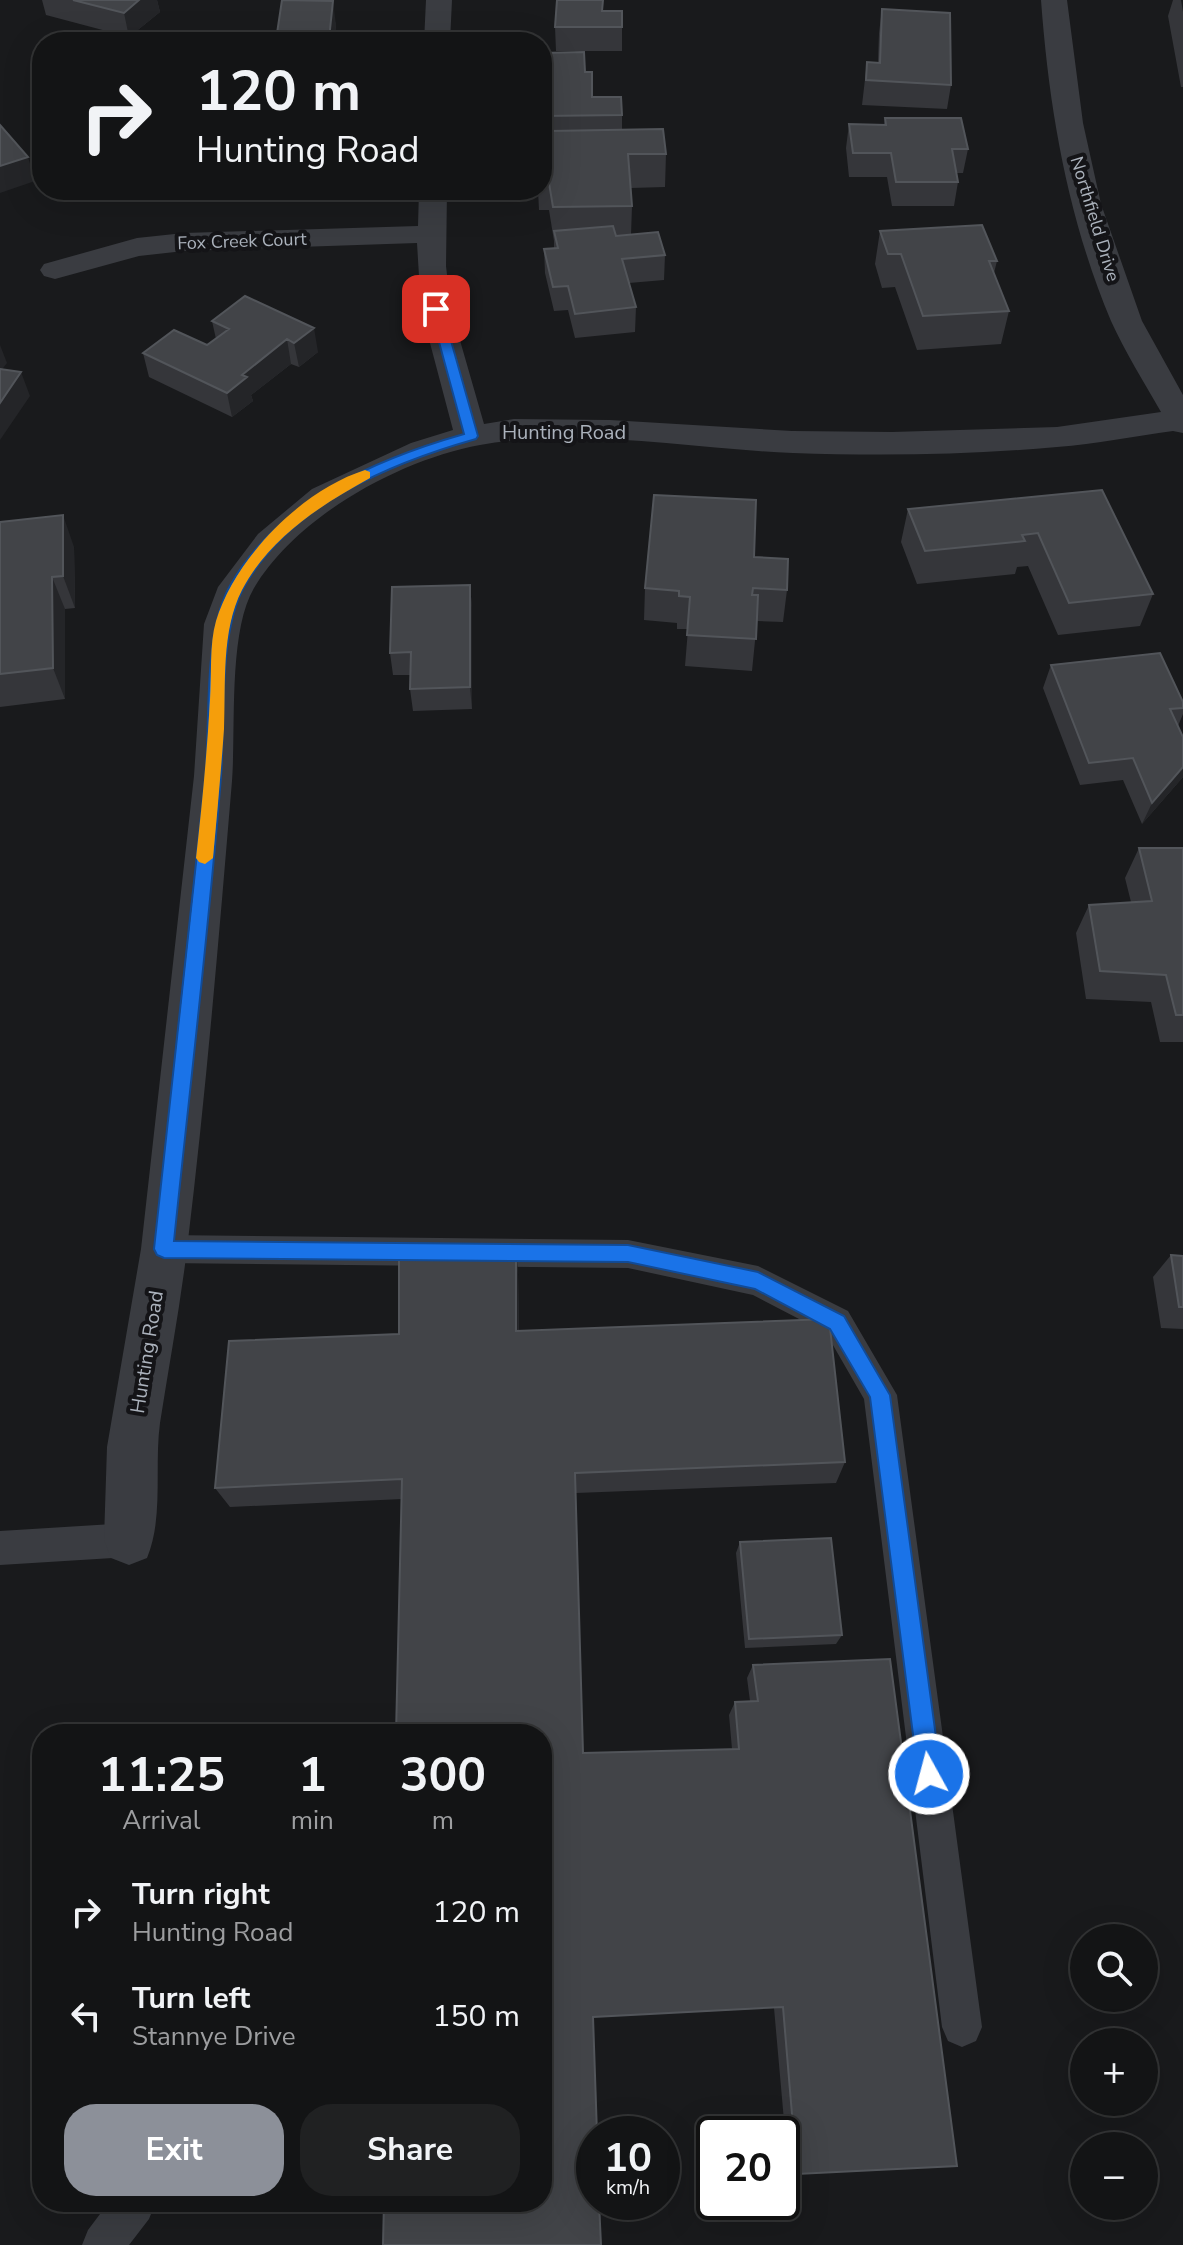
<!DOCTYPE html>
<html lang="en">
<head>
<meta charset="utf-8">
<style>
	:root { --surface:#131415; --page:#202122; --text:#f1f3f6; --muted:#9d9ea0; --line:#323334; --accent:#8c9099 }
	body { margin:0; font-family:"Nunito Sans",sans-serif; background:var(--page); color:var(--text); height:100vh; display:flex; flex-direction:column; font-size:30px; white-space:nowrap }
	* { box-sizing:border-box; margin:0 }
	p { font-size:26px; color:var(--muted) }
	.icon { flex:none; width:44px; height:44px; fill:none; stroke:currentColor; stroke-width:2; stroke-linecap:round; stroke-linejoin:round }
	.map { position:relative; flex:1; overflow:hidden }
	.side { position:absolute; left:32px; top:1724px; width:520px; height:488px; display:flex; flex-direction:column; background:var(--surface); border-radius:32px; box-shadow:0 8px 32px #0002,0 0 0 2px var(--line) }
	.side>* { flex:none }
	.hud { position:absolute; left:32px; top:32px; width:520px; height:168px; border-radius:32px; box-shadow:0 8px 32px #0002,0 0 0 2px var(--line); background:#131415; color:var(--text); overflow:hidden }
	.fabs { position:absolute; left:1070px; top:1924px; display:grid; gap:16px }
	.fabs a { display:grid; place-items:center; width:88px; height:88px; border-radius:50%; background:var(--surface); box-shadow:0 8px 32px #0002,0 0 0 2px var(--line); font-size:40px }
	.speed { position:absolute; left:576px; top:2116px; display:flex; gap:16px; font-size:40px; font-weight:700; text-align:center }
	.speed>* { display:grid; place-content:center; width:104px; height:104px; border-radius:50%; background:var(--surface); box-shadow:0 8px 32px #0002,0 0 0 2px var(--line); line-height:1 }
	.speed small { font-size:20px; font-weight:400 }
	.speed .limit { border:4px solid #111; border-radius:12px; background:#fff; color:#111 }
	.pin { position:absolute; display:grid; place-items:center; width:68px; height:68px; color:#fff; margin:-34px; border-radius:16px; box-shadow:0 4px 12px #0006 }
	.me { position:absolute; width:88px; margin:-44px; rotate:353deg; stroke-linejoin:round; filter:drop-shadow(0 0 6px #0008) }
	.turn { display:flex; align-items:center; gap:28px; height:168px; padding:0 32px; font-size:36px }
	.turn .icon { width:104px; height:104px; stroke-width:2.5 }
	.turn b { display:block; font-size:56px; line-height:68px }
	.eta { display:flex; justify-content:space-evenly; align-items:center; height:136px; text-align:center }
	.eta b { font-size:48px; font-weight:700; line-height:56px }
	.action { display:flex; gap:16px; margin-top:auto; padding:16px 32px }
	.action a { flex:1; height:92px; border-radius:32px; background:var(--accent); color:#fff; font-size:32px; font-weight:700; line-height:92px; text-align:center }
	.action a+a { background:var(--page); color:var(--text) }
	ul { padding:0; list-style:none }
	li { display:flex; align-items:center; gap:24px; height:104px; padding:0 32px }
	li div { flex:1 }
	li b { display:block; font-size:30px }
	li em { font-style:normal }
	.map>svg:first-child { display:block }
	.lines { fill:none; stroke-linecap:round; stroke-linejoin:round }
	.service { fill:#3a3c41; fill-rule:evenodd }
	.minor { fill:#3a3c41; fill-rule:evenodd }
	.wall { fill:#35363a }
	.shaded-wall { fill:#242528 }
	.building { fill:#424448; stroke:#52555a; stroke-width:2 }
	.route { fill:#1a73e8; stroke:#114b97; stroke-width:2 }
	.slow { fill:#f59e0b }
	.labels { text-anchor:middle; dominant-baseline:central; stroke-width:8; stroke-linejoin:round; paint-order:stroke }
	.far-street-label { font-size:18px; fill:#abb2bc; stroke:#141417 }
	.street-label { font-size:20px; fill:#abb2bc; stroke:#141417 }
</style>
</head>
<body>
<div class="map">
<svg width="1183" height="2245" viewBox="0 0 1183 2245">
	<rect width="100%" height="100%" fill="#191a1c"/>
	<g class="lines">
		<path class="service" d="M 164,1235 L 628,1240 L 758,1266 L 848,1311 L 897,1395 L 982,2027 L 976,2041 L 962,2047 L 948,2041 L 942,2027 L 864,1399 L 826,1333 L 753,1295 L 628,1268 L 164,1263 L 153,1259 L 148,1249 L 153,1239 Z
			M 129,1523 L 141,1528 L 146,1540 L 141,1552 L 129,1557 L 0,1565 L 0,1531 Z
			M 109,2202 L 155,2204 L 149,2219 L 129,2245 L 82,2245 L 88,2230 Z"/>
		<path class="minor" d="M 426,0 L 452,0 L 450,42 L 424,42 Z
			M 1041,0 L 1067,0 L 1083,123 L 1101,204 L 1142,321 L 1183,395 L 1183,433 L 1173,431 C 1135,436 1096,444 1057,447 C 970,455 880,456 793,453 C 692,449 580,427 480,445 C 399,460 297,516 254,588 C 228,632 236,728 232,781 C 219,936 206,1093 187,1249 C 180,1307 169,1365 160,1423 C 154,1467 164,1517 147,1558 L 129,1565 L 111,1558 L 104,1540 L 107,1447 L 141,1249 L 194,776 L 204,624 L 218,587 L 258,534 L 312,489 L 411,443 L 453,430 L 421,309 L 417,243 L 184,251 L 139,256 L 55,279 L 44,276 L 40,270 L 44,264 L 137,238 L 184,233 L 418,226 L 419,190 L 447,190 L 446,266 L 451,309 L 484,424 L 514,419 L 610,420 L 792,431 L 892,432 L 1057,427 L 1161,412 C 1144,382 1125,352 1111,321 C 1068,219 1049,110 1041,0 Z"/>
	</g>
	<path class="wall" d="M 42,0 L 157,0 L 160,12 L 129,37 L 46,15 Z
		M 282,0 L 329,0 L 336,25 L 334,42 L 277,42 Z
		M 1173,0 L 1181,0 L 1183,12 L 1183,87 L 1181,87 L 1168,16 Z
		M 882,9 L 951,85 L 947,109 L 862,105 L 867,62 L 878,62 L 879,33 Z
		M 603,11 L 622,11 L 622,51 L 556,51 L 555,27 Z
		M 542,53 L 585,72 L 592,97 L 622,115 L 622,130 L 666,154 L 665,187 L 631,188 L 632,206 L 631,235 L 665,255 L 664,280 L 629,283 L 636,307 L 635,332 L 575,338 L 568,310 L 554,311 L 545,273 L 544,249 L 554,248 L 554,241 L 549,210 L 539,210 L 538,190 L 542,190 L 542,161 L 546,161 L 549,140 L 542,140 Z
		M 885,118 L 968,149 L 963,173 L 957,173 L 958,182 L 954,206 L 892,206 L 887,177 L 849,177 L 846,148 L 849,124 L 884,125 Z
		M 880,231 L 997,261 L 994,273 L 1009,311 L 1001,344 L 917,350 L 895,287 L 882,288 L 875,264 Z
		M 245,296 L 318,352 L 299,367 L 291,364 L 251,395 L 253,401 L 232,417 L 149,377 L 143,353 L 207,345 L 216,339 L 212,321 Z
		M 1102,490 L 1153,594 L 1140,626 L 1058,635 L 1028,566 L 1017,567 L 1015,574 L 917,584 L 901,542 L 908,509 Z
		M 0,522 L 74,547 L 75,608 L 65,609 L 65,699 L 0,707 Z
		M 754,557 L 787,590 L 783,622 L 757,621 L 752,671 L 685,666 L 688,629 L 677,629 L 677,623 L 644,620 L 645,588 Z
		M 470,585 L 472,608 L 472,709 L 413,711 L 410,689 L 410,675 L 393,675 L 390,653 Z
		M 1051,665 L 1183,702 L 1183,714 L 1178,726 L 1183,737 L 1183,777 L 1142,824 L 1123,780 L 1080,785 L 1043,688 Z
		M 1139,848 L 1183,848 L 1183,1042 L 1160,1042 L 1151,1002 L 1086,999 L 1076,933 L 1089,905 L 1131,902 L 1125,878 Z
		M 516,1247 L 518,1274 L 519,1331 L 845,1462 L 836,1483 L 576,1493 L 583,1753 L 732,1749 L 729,1715 L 735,1702 L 750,1701 L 747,1678 L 753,1665 L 890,1659 L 797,2174 L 788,2166 L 774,2008 L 593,2017 L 542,2202 L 402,1499 L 230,1507 L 215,1488 L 399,1334 Z
		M 1171,1255 L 1183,1256 L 1183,1329 L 1161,1328 L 1153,1277 Z
		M 740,1542 L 842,1635 L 836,1644 L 745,1648 L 736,1553 Z"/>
	<path class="shaded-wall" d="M 139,0 L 157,0 L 160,12 L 129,37 L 124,13 Z
		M 333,1 L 336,25 L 334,42 L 329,42 Z
		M 28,157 L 35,181 L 0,193 L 0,166 Z
		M 314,328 L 318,352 L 299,367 L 294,343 Z
		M 287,339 L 291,364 L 251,395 L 253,401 L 232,417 L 227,393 L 242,375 Z
		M 0,345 L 7,363 L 0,372 Z
		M 21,372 L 30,396 L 0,440 L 0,403 Z
		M 63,515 L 74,547 L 75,608 L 63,576 Z
		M 52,577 L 65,609 L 65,699 L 53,668 Z
		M 470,585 L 472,608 L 472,709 L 470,687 Z
		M 1183,767 L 1183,777 L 1142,824 L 1152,803 Z
		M 516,1247 L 518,1274 L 519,1356 L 516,1331 Z"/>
	<path class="building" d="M 73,0 L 139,0 L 124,13 Z
		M 282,0 L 333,1 L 329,39 L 276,40 Z
		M 557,0 L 603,0 L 602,11 L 622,11 L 622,27 L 555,27 Z
		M 882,9 L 950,13 L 951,85 L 866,80 L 867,62 L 880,63 Z
		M 584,52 L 585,72 L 592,72 L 592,97 L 621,97 L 622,115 L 542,116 L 542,53 Z
		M 885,118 L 961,118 L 968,149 L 952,149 L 958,182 L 896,182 L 891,153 L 853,153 L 849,124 L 886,125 Z
		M 0,125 L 28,157 L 0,166 Z
		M 663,129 L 666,154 L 628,154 L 632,206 L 553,207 L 548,177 L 542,177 L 542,161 L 546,161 L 550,131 Z
		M 982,225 L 997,261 L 989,261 L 1009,311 L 923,316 L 901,254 L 888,254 L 880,231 Z
		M 613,226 L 616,236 L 658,232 L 665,255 L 622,259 L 636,307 L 575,314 L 568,286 L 553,287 L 544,249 L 558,248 L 554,231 Z
		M 245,296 L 314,328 L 294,343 L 287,339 L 242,375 L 247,377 L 227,393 L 143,353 L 174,330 L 207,345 L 229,329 L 212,321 Z
		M 0,369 L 21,372 L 0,403 Z
		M 1102,490 L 1153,594 L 1069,603 L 1038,533 L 1022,535 L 1025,541 L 925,551 L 908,509 Z
		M 654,495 L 756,500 L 754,557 L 788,559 L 787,590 L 753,588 L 752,595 L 758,595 L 756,639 L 687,635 L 690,597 L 679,596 L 679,591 L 645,588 Z
		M 63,515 L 63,576 L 52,577 L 53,668 L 0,674 L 0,522 Z
		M 470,585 L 470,687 L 410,689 L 411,652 L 390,653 L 392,587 Z
		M 1160,653 L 1183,702 L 1183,708 L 1170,709 L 1183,737 L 1183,767 L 1152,803 L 1133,758 L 1089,763 L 1051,665 Z
		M 1139,848 L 1183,848 L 1183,1015 L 1176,1015 L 1166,975 L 1100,971 L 1089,905 L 1152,901 Z
		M 516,1247 L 516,1331 L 829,1319 L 845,1462 L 575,1473 L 583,1753 L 739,1749 L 735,1702 L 758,1701 L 753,1665 L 890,1659 L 957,2166 L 797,2174 L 783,2007 L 593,2017 L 597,2134 L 594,2134 L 594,2202 L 599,2202 L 601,2245 L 383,2245 L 384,2202 L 542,2202 L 542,1734 L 396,1734 L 402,1479 L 215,1488 L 229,1341 L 399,1334 L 399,1253 Z
		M 1171,1255 L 1183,1256 L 1183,1307 L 1179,1307 Z
		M 831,1538 L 842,1635 L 749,1639 L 740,1542 Z"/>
	<path class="route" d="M 436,306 L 442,309 L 478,436 L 476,439 C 391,463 292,504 245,585 C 218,632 225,720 221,776 C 209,931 190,1086 174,1241 L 628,1245 L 758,1272 L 844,1316 L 890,1395 L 941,1774 L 937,1782 L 929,1786 L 921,1782 L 918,1774 L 870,1397 L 830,1329 L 755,1289 L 628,1262 L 164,1258 L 157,1255 L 154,1249 C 171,1093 189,937 205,780 C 211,723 202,633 231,584 C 279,501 376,459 464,434 L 430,309 Z"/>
	<path class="slow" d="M 365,470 L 370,472 L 370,478 C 321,505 269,538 242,590 C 221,631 226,684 224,729 C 221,772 217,815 213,858 L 205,864 L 199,862 L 196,858 C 202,805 207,753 210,700 C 212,675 209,645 216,621 C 235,558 302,490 365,470 Z"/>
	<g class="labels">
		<g class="far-street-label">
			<text transform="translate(1095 219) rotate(73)">Northfield Drive</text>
			<text transform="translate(242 241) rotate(-2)">Fox Creek Court</text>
		</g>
		<g class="street-label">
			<text x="564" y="432">Hunting Road</text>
			<text transform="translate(147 1352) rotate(-81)">Hunting Road</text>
		</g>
	</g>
</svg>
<div class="fabs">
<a><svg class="icon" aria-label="search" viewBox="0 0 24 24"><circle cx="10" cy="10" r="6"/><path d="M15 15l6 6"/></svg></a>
<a>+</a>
<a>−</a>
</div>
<div class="speed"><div>10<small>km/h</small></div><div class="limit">20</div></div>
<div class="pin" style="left:436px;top:309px;background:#d93025"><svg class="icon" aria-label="arrive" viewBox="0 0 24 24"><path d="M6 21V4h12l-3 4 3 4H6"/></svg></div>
<svg class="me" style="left:929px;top:1774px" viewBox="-20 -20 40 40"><circle r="17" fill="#1a73e8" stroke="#fff" stroke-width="3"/><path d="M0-11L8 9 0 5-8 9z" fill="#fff"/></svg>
<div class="hud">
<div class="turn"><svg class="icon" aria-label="right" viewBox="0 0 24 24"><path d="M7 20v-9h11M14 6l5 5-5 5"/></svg><div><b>120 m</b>Hunting Road</div></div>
</div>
<section class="side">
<div class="eta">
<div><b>11:25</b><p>Arrival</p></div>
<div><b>1</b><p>min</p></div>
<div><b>300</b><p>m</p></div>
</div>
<ul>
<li><svg class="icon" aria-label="right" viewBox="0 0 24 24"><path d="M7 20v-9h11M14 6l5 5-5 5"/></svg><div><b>Turn right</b><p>Hunting Road</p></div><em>120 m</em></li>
<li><svg class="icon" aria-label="left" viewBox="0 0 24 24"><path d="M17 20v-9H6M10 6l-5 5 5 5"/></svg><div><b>Turn left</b><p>Stannye Drive</p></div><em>150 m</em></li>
</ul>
<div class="action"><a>Exit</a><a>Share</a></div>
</section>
</div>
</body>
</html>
